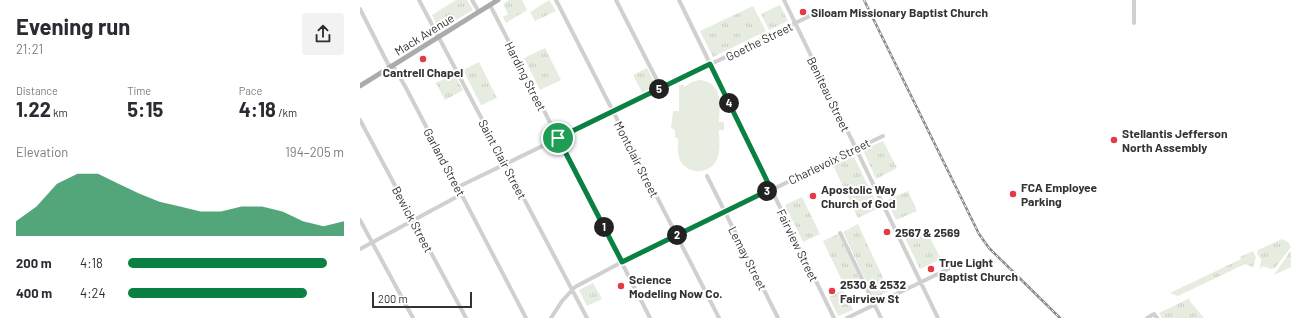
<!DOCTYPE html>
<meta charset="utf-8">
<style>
body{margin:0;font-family:Barlow,sans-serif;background:#f2f2f3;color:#2b2b33;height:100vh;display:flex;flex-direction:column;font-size:15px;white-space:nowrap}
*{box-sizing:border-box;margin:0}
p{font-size:13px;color:#7c7c81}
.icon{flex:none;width:22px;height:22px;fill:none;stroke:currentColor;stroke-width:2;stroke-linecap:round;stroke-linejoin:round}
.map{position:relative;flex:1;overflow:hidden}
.drawer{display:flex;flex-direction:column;background:#fff;width:360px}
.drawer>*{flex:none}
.scale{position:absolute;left:12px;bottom:10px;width:100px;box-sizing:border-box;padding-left:4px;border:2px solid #333;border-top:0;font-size:11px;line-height:14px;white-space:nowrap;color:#333;-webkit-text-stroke:3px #fff;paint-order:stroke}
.pin{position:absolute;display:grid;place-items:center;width:34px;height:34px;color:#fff;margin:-17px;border:2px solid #fff;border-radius:50%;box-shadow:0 1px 4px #0007}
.km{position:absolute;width:20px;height:20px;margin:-10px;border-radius:50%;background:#222;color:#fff;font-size:11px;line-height:20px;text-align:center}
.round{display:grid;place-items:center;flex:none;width:42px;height:42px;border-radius:4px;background:#f2f2f3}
.headline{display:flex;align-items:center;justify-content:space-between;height:68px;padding:0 16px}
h1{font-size:22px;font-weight:700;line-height:30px}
.stats{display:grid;grid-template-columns:repeat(3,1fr);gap:6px;height:68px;padding:4px 16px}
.stats div{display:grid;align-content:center}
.stats b{font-size:20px;font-weight:700}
.stats small{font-size:11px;font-weight:400}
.stats p{font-size:11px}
.chart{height:112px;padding:8px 16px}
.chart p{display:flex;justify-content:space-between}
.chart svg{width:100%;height:72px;margin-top:4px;fill:#0b8043;opacity:.7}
ul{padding:0 16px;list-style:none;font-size:13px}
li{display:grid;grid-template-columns:64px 48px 1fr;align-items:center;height:30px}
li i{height:10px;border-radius:5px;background:#0b8043}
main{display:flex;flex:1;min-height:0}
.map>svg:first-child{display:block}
</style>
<main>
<section class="drawer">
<div class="headline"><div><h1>Evening run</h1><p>21:21</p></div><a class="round"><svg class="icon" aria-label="share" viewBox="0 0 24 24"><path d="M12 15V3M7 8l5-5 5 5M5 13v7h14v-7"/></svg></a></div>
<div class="stats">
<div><p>Distance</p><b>1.22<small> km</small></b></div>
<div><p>Time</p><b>5:15</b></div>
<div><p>Pace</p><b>4:18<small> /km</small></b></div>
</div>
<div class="chart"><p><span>Elevation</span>194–205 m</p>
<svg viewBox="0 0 160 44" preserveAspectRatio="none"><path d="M0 44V35L10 26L20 12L30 6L40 6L50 12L60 18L70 23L80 26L90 29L100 29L110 26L120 26L130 29L140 35L150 38L160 35V44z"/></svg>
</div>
<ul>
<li><b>200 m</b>4:18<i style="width:92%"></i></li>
<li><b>400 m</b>4:24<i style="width:83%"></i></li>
</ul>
</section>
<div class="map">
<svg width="931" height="318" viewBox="0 0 931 318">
<defs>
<pattern id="grass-tufts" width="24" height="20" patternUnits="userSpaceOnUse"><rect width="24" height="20" fill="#e6ecdf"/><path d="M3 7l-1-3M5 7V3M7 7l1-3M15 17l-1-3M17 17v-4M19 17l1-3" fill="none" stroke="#c6cbc0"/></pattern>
</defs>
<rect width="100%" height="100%" fill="#fff"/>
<path fill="url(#grass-tufts)" d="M 96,0 L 107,0 L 113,10 L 79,30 L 72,15 Z
M 149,0 L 162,0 L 167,10 L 146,23 L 143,17 L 148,14 L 143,4 Z
M 189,0 L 196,11 L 175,21 L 170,12 Z
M 420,5 L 428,21 L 409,30 L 401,14 Z
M 393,6 L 406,31 L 353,57 L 340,31 Z
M 185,48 L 201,80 L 180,90 L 164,58 Z
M 119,62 L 137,98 L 121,105 L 103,70 Z
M 287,68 L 296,86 L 282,92 L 273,75 Z
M 94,74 L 103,90 L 85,100 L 76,83 Z
M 523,141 L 537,168 L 516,179 L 503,150 Z
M 493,155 L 519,208 L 498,218 L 473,165 Z
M 548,191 L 557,211 L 536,220 L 527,200 Z
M 442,197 L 460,234 L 443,242 L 425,205 Z
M 498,224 L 529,291 L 514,298 L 483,232 Z
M 565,228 L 581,259 L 560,269 L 545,238 Z
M 478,234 L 502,284 L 487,291 L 463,241 Z
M 922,239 L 928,242 L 931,247 L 915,268 L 911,269 L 903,266 L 900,269 L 901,260 L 897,253 L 898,250 Z
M 931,250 L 931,267 L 914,275 Z
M 893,251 L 896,257 L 893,267 L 885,264 L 818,296 L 810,293 L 881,259 L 880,257 Z
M 233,283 L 242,299 L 227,306 L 219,290 Z
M 483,290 L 493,310 L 478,316 L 469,297 Z
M 830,298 L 829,300 L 844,318 L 802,318 L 799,313 Z"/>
<path fill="#e6ecdf" d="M 339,80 C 363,82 360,104 359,122 L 364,122 L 364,130 L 359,130 C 359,139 361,150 357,159 C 351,174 328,176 320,160 C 317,153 318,145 318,138 L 315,138 L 315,130 L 311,128 L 313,111 L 319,111 L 319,85 L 324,85 L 324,87 L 332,82 Z"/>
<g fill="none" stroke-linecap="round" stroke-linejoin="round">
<path stroke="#d0d0d0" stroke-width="4" d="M 59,0 L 227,318
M 112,0 L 119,12
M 196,0 L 359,318
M 256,0 L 301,88
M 319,0 L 474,318
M 424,0 L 578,318
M 774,0 L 774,23
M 130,5 L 290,318
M 0,9 L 28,64 L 35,69 L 46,88 L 166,318
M 0,120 L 106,318
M 347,176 L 418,318
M 98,187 L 462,10
M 0,220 L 53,318
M 480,233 L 521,318
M 0,249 L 102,194
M 191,318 L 202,301 L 215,287 L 262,262 L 523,136
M 487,318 L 588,269
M 787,318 L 794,314 L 797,318"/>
<path stroke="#ababab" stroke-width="5" d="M 0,86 L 138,0"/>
<defs>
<path id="rail" d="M 504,0 L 619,234 L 629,248 L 700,318"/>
</defs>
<use href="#rail" stroke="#888" stroke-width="2.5"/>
<use href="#rail" stroke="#fff" stroke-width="1" stroke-dasharray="3" stroke-linecap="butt"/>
</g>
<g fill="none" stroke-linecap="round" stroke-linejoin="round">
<defs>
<path id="route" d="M 350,64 L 411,189 L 262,262 L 198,138 Z"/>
</defs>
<use href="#route" stroke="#fff" stroke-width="8"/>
<use href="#route" stroke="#0b8043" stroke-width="5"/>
</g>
<g fill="#e63946" stroke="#fff" stroke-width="1.5">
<circle cx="443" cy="12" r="4"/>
<circle cx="63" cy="59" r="4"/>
<circle cx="754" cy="140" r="4"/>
<circle cx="653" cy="194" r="4"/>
<circle cx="453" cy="196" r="4"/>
<circle cx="527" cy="232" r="4"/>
<circle cx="571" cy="269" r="4"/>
<circle cx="261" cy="286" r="4"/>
<circle cx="472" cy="291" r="4"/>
</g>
<g text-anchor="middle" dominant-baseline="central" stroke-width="4" stroke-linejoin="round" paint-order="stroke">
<g font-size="12" font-weight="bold" fill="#333" stroke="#fff" text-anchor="start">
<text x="451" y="12">Siloam Missionary Baptist Church</text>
<text x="63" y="72" text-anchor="middle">Cantrell Chapel</text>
<text x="762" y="133">Stellantis Jefferson<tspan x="762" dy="14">North Assembly</tspan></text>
<text x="661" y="187">FCA Employee<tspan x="661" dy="14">Parking</tspan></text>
<text x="461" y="189">Apostolic Way<tspan x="461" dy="14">Church of God</tspan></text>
<text x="535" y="232">2567 &amp; 2569</text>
<text x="579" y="262">True Light<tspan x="579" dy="14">Baptist Church</tspan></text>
<text x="269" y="279">Science<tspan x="269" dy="14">Modeling Now Co.</tspan></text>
<text x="480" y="284">2530 &amp; 2532<tspan x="480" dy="14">Fairview St</tspan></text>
</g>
<g font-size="12" fill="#333" stroke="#fff">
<text transform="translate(64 34) rotate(-32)">Mack Avenue</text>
<text transform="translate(399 41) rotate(-26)">Goethe Street</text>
<text transform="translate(166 76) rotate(63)">Harding Street</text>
<text transform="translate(469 94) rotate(64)">Beniteau Street</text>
<text transform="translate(143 159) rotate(62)">Saint Clair Street</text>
<text transform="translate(277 159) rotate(63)">Montclair Street</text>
<text transform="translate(469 161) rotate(-26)">Charlevoix Street</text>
<text transform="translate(85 162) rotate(62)">Garland Street</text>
<text transform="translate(53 219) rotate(62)">Bewick Street</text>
<text transform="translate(438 245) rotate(64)">Fairview Street</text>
<text transform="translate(388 258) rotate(63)">Lemay Street</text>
</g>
</g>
</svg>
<div class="scale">200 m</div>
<div class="pin" style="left:198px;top:138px;background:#1e9e55"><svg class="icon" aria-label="arrive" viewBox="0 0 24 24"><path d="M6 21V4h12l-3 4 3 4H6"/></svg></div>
<b class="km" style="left:244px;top:227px">1</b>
<b class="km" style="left:317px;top:235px">2</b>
<b class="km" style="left:407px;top:191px">3</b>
<b class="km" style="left:369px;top:103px">4</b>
<b class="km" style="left:299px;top:89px">5</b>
</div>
</main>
